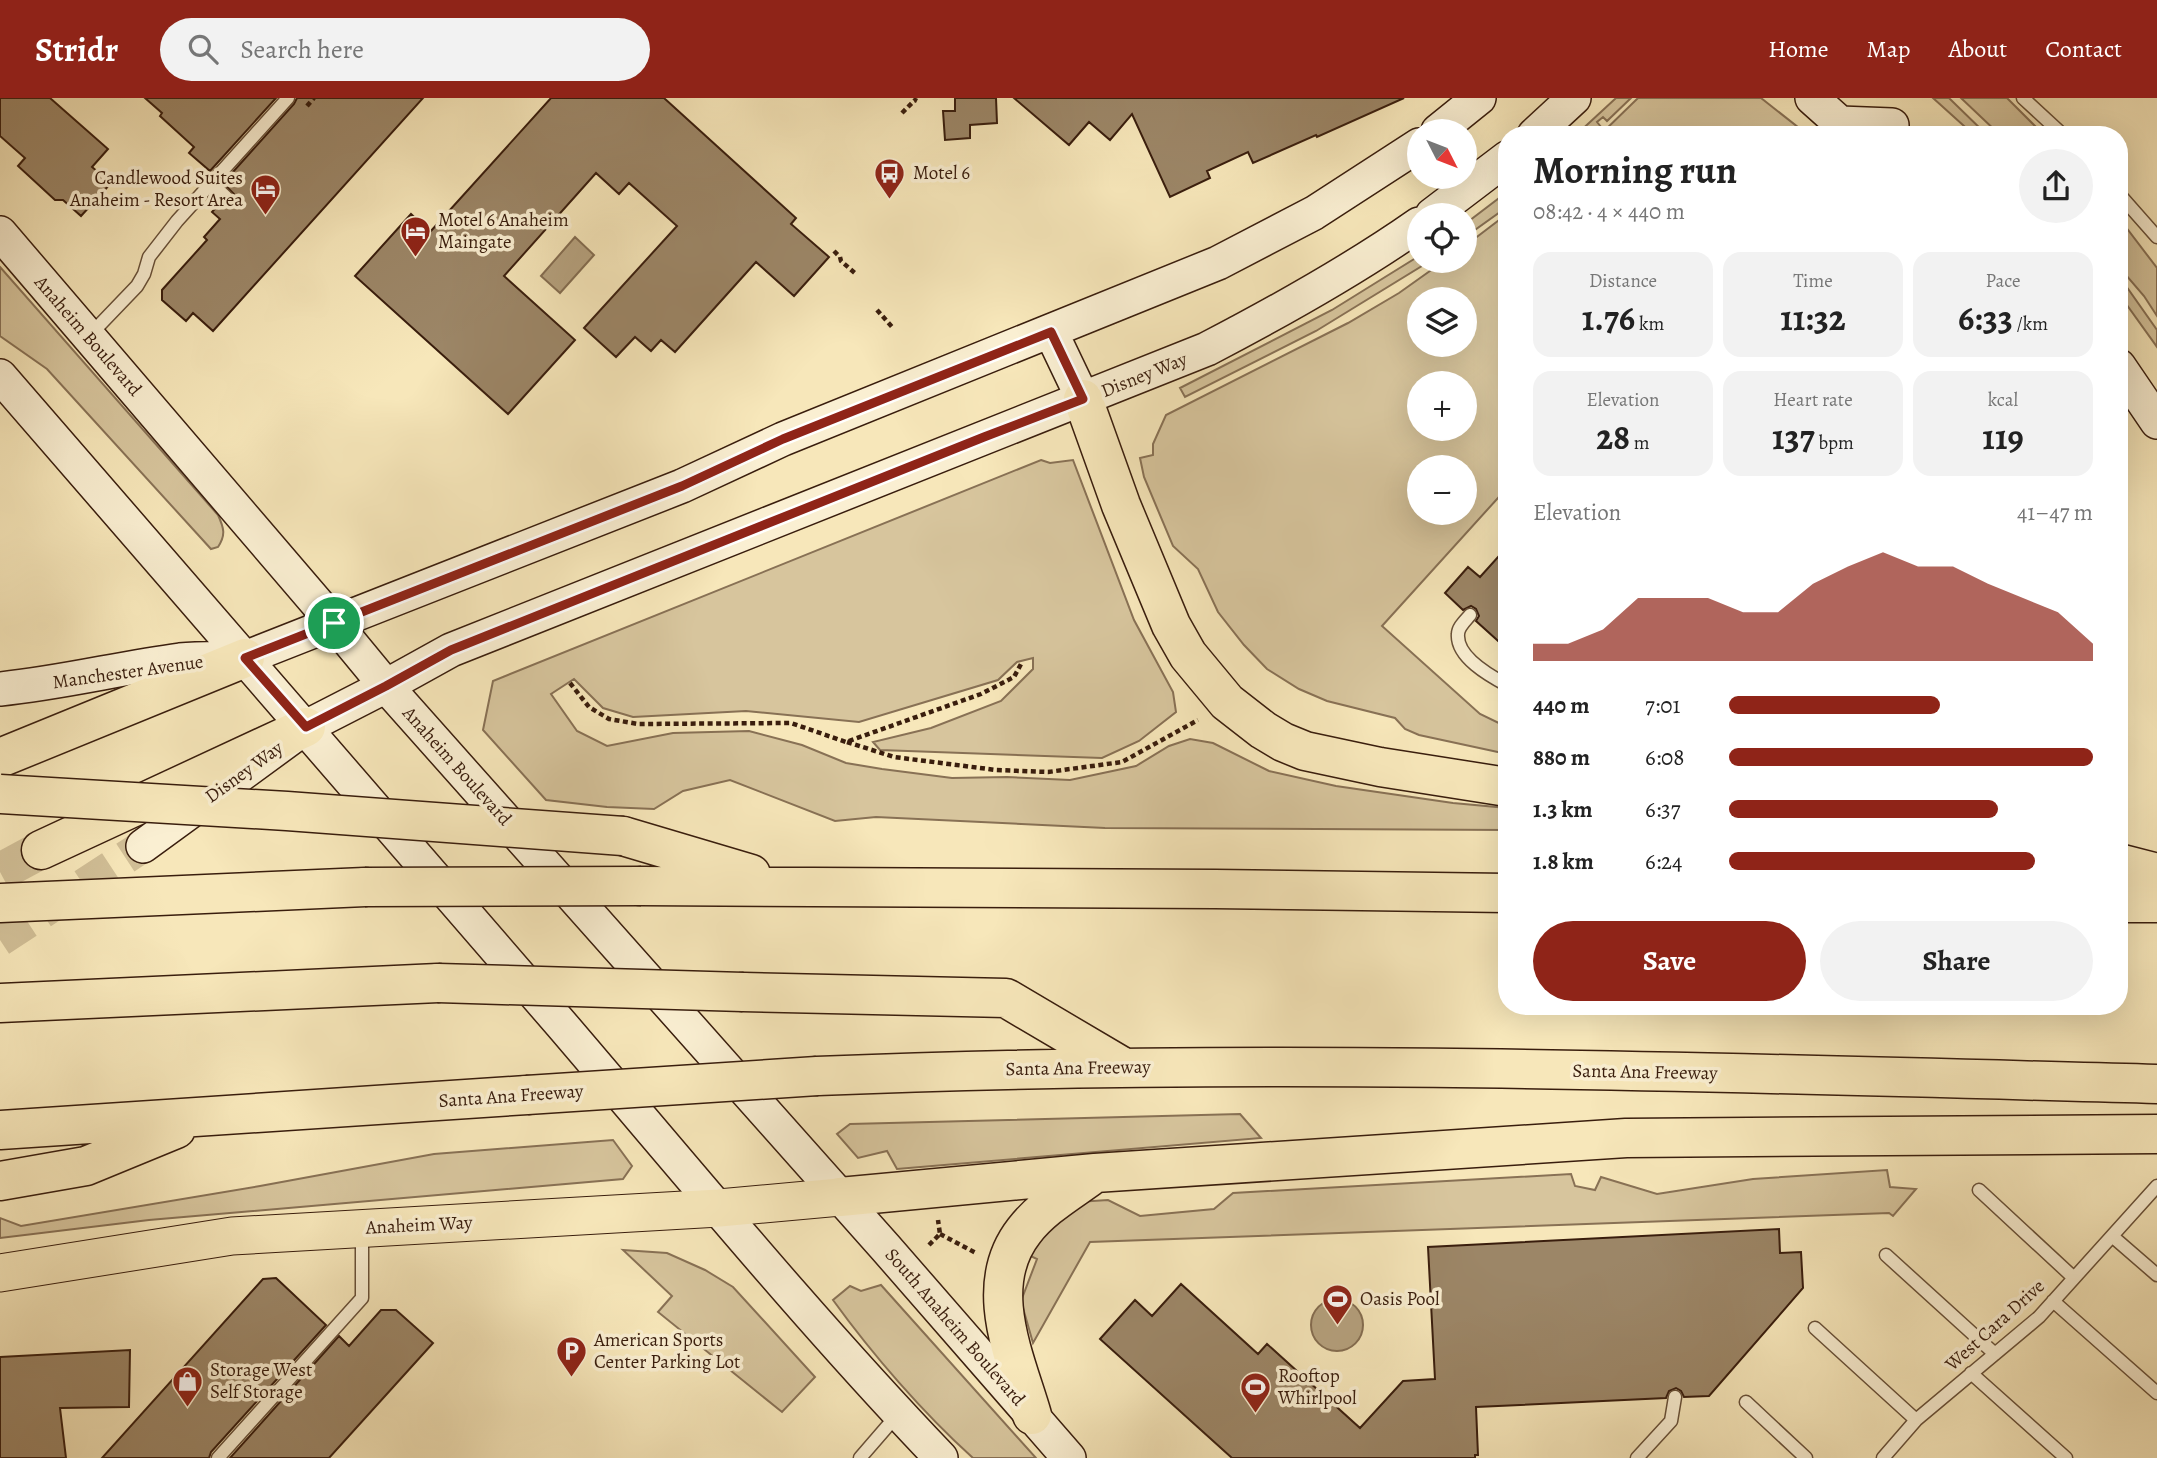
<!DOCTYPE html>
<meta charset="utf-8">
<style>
body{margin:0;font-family:Alegreya,serif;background:#f2f2f2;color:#222;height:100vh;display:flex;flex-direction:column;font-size:26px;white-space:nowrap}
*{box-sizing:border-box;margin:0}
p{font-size:23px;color:#767676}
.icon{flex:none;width:38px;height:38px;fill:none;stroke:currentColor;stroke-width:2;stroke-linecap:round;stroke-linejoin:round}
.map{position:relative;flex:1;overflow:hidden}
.details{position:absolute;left:1498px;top:28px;width:630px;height:889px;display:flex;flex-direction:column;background:#fff;border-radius:28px;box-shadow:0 7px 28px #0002}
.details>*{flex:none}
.needle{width:46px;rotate:132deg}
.controls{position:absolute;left:1407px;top:21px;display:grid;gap:14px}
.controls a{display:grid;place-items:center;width:70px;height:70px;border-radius:50%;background:#fff;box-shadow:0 7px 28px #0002;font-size:35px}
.pin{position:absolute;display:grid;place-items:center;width:60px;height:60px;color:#fff;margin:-30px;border:4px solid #fff;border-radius:50%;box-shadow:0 2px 7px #0007}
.round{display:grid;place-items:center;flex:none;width:74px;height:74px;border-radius:37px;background:#f2f2f2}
.overview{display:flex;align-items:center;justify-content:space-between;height:119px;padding:0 35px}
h1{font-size:38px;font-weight:600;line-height:52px}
.stats{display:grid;grid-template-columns:repeat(3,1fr);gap:10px;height:119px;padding:7px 35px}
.stats div{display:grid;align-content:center;border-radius:18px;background:#f2f2f2;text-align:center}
.stats b{font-size:35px;font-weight:600}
.stats small{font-size:19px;font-weight:400}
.stats p{font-size:19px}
.chart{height:196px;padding:14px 35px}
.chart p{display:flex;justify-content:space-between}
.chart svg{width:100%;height:126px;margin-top:7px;fill:#8f2418;opacity:.7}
.action{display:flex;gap:14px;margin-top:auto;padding:14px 35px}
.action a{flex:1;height:80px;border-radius:42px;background:#8f2418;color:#fff;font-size:28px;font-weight:600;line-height:80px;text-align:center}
.action a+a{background:#f2f2f2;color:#222}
ul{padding:0 35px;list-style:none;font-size:23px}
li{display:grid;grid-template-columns:112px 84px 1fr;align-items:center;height:52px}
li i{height:18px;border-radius:9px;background:#8f2418}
header{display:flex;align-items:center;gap:42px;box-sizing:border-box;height:98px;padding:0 35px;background:#8f2418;color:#fff}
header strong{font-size:33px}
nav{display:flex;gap:38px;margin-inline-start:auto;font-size:24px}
.search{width:490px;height:63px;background:#f2f2f2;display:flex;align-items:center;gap:18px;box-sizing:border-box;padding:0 24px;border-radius:38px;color:#767676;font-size:26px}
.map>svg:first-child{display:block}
</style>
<header>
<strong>Stridr</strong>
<div class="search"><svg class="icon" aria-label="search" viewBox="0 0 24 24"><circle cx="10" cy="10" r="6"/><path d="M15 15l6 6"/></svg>Search here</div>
<nav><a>Home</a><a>Map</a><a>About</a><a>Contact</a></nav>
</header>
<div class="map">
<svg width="2157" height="1360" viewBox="0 0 2157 1360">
<rect width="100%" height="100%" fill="#f7e7ba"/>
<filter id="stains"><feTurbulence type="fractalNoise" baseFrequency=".00286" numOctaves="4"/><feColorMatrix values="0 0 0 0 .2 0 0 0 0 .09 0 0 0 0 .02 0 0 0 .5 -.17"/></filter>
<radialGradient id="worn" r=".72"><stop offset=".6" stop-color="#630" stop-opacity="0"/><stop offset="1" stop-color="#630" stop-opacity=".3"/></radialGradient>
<path fill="#d7c59d" stroke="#887155" stroke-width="2" fill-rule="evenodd" d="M 1616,0 L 1631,0 L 1607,23 L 1603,19 L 1597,24 L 1601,29 L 1593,37 L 1576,37 Z
M 1638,0 L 1761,0 L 1808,37 L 1600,37 Z
M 1933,0 L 1949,0 L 1987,37 L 1974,37 Z
M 1961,0 L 2007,0 L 2044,37 L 2000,37 Z
M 1507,94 L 1507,109 L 1465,139 L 1465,126 Z
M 1507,116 L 1507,390 L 1382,528 L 1480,616 L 1507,629 L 1507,656 L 1419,637 L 1405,631 L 1395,620 L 1327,603 L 1299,591 L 1267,571 L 1244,547 L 1218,514 L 1198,471 L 1173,448 L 1144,379 L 1140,360 L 1153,357 L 1153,346 L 1166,317 L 1348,225 L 1399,195 L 1444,163 L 1465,163 L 1465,148 ZM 1419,201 L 1465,201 L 1465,247 L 1419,247 ZM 1419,285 L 1465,285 L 1465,331 L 1419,331 ZM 1419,369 L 1465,369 L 1465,415 L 1419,415 Z
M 2119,120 L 2157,170 L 2157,218 L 2144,198 L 2119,169 Z
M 1419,158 L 1419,163 L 1430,163 L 1316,233 L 1185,299 L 1180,290 L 1332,212 Z
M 0,169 L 218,417 C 224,430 226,437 218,449 L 211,451 L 47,271 L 0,238 Z
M 2119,178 L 2157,232 L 2157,249 L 2119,196 Z
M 1041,362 L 1050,365 L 1073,362 L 1134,522 L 1173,594 L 1176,614 L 1139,643 L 1102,660 L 880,652 L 873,644 L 931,630 L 1001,603 L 1033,571 L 1033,560 L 1017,564 L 998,582 L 859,624 L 746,613 L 633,619 L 603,610 L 574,581 L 551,596 L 577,633 L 607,648 L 673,635 L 749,633 L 802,647 L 846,665 L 882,671 L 952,680 L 1007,679 L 1070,682 L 1136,668 L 1169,648 L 1190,641 L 1213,645 L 1269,673 L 1336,688 L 1453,705 L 1507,710 L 1507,732 L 1105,730 L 876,719 L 835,723 L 730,682 L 683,693 L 654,711 L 607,709 L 546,702 L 483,632 L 493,583 Z
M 1240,1016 L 1261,1040 L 897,1071 L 887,1053 L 858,1060 L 837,1036 L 850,1026 Z
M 613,1042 L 632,1068 L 623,1081 L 149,1122 L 0,1140 L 0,1120 L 21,1128 L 260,1088 L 434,1056 Z
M 1887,1072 L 1890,1089 L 1916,1091 L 1893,1118 L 1889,1115 L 1090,1144 L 1033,1245 L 1021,1203 L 1037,1161 L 1022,1154 L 1077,1104 L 1108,1102 L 1140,1118 L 1214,1111 L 1233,1095 L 1571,1076 L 1575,1088 L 1595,1092 L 1601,1079 L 1657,1096 L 1753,1081 Z
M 623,1152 L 667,1155 L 705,1172 L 733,1189 L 815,1279 L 782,1314 L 658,1214 L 672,1198 Z
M 881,1187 L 1036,1360 L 973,1360 C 923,1315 872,1256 833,1202 L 850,1188 L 861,1193 Z"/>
<path fill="#b6a27f" stroke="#846d51" stroke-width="2" d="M 575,139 L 594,157 L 560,195 L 541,178 Z
M1311 1227a26 26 0 1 1 52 0a26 26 0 1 1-52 0Z"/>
<path fill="#9c8667" stroke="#391d0d" stroke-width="2" d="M 0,0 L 50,0 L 108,51 L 92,69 L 111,85 L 81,118 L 63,102 L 55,102 L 18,68 L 25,60 L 0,38 Z
M 145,0 L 276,0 L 210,73 L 189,55 L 194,49 L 160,18 L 162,15 Z
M 297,0 L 423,0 L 213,233 L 193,215 L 186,223 L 162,202 L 162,192 L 207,142 L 204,139 L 220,121 L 212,114 L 220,105 L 228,107 L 233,104 L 234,96 L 223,85 L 294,6 Z
M 551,0 L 664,0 L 796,120 L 791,126 L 829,159 L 794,198 L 756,164 L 675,254 L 661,242 L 651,253 L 635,239 L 616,259 L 584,230 L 677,128 L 629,85 L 619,96 L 596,75 L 504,178 L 575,242 L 508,316 L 355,178 L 411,116 L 430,134 Z
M 955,0 L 996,0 L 997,25 L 970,27 L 970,40 L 945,42 L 943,13 L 955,13 Z
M 1014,0 L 1404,0 L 1317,39 L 1316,37 L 1253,65 L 1248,54 L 1207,73 L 1210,80 L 1170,99 L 1132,16 L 1110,42 L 1089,24 L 1069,47 Z
M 1507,449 L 1507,551 L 1476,523 L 1479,518 L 1476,511 L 1471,508 L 1463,512 L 1445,495 L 1468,469 L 1480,479 Z
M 1779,1131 L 1780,1155 L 1801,1154 L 1803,1190 L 1709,1298 L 1684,1299 L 1681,1293 L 1676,1290 L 1669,1293 L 1666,1300 L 1476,1309 L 1478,1357 L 1475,1357 L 1475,1360 L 1232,1360 L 1100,1241 L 1135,1202 L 1152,1218 L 1181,1186 L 1258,1256 L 1267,1246 L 1360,1330 L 1403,1283 L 1435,1281 L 1428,1149 Z
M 276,1180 L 326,1227 L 211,1354 L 209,1360 L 102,1360 L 263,1181 Z
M 381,1212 L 396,1212 L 433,1245 L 329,1360 L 230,1360 L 339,1238 L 349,1248 Z
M 130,1252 L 129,1309 L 60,1310 L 66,1360 L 0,1360 L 0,1259 Z"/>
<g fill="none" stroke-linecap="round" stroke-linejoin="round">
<path stroke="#d1bf97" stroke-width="33" stroke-dasharray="33 17" stroke-linecap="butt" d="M 0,842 L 143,748"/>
<path stroke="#d1bf97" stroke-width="38" stroke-dasharray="38 19" stroke-linecap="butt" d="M 0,774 L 41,752"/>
<defs>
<path id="lane" d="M 2023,0 L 2063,37
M 211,85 L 226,99
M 2119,96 L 2157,139
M 89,238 L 137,188 L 144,176 L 149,159 L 177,123 L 288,0
M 1470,517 C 1465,523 1458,529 1458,536 C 1456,559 1490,578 1507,587
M 1979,1092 L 2074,1180
M 2112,1138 L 2157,1177
M 1886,1157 L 1995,1256
M 2053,1203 L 2157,1295
M 1815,1230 L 1916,1322
M 1971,1275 L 2066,1360
M 1746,1304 L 1806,1360
M 218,1360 L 362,1200 L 362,1134
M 860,1360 L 898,1316
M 1637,1360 L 1671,1323 L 1675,1299
M 1883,1360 L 1916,1322 L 2039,1219 L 2157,1088"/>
<path id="secondary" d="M 1812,0 L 1840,25 L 1892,27
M 1438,33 L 1479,0
M 1534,37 L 1574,0
M 1432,117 L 1507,60
M 0,135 L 334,525 L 386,588 L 885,1149 L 1069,1360
M 1051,234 L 1083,301
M 2119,268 L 2157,324
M 0,278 C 187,494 375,710 561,926 C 686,1072 808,1221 941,1360
M 0,591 C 61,585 120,570 180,562 C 201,560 223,561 245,560 L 682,388 L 783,341 L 1218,165 L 1314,115 L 1419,47
M 143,748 L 306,629 L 386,588 L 451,552 L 1207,251 C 1280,213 1352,173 1419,126"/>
<path id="primary" d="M 0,1175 L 232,1138 L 719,1110 L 840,1099"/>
<path id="highway" d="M 1083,301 L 1121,407 L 1171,527 L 1188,557 L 1227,604 L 1263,632 L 1283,644 L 1305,653 L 1380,669 L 1507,689
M 0,660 L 245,560
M 623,738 L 751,776
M 41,752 L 306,629
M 2119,765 L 2157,775
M 641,788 L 1215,791 L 1507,795
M 0,805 L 365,789
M 2119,805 L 2157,805
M 743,894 L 1006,900 L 1123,969
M 0,905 L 438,885
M 817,978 C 1263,959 1711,974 2157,986
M 0,1032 L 527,997
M 0,1083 L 86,1068 L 176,1031
M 840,1099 L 1095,1075 L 1626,1040 L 2157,1036
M 1032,1317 C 1015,1259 981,1188 1024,1133 C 1042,1109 1071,1093 1095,1075"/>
</defs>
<use href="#lane" stroke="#685038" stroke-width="15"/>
<use href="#secondary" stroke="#391d0d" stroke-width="36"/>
<use href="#primary" stroke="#391d0d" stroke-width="39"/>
<use href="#highway" stroke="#391d0d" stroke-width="41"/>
<path stroke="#391d0d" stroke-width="4.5" stroke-dasharray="5 3.5" stroke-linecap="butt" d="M 307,8 L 314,0
M 902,15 L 915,2 L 917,3
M 834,153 L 840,159 L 841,163 L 856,176
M 877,212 L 894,231
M 570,585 L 589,609 L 609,621 L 638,626 L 791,625 L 846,644 L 981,596 L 1014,579 L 1021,566
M 847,644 L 894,659 L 996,672 L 1048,674 L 1122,664 L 1198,622
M 940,1136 L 976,1155
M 929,1147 L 940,1136 L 938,1122"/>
<use href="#lane" stroke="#faefd2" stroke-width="12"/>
<use href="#secondary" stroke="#faefd2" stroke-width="33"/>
<use href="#primary" stroke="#f7e7ba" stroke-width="37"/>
<use href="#highway" stroke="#f7e7ba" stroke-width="38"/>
<defs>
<path id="highway-bridge" d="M 0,696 L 287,713 L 623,738
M 365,789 L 641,788
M 438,885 L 743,894
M 527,997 L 817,978"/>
</defs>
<use href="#highway-bridge" stroke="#391d0d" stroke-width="41" stroke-linecap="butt"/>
<use href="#highway-bridge" stroke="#f7e7ba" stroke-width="38"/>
</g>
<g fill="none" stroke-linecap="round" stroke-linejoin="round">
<defs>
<path id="route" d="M 1051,234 L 1083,301 L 984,339 L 451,552 L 386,588 L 306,629 L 245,560 L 682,388 L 783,341 Z"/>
</defs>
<use href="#route" stroke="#fff" stroke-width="14"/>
<use href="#route" stroke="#8f2418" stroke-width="9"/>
</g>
<defs>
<symbol id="bus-pin" viewBox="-11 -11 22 30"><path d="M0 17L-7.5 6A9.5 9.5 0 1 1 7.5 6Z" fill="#8f2418" stroke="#faefd2"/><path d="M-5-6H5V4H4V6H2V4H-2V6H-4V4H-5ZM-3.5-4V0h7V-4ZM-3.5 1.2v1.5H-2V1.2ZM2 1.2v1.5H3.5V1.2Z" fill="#fff"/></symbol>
<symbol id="hotel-pin" viewBox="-11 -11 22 30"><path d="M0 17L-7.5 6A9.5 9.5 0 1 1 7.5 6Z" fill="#8f2418" stroke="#faefd2"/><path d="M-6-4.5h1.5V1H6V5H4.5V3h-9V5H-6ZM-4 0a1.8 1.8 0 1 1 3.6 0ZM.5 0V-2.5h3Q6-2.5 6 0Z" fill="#fff"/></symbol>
<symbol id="stadium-pin" viewBox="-11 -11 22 30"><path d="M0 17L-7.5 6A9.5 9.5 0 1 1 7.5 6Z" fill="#8f2418" stroke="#faefd2"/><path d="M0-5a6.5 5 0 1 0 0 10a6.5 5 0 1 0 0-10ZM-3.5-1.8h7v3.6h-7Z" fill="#fff"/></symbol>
<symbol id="parking-pin" viewBox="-11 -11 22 30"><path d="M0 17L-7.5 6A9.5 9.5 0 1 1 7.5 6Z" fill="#8f2418" stroke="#faefd2"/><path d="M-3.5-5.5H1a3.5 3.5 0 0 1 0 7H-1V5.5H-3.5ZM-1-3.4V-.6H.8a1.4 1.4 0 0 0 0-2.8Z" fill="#fff"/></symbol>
<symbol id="shop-pin" viewBox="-11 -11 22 30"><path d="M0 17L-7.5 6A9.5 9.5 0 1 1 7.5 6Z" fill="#8f2418" stroke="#faefd2"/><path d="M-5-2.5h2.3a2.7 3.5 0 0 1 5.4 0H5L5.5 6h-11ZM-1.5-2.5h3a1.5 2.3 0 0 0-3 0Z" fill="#fff"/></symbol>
</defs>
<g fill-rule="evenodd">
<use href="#bus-pin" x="872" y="58" width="35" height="47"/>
<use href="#hotel-pin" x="248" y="74" width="35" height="47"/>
<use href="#hotel-pin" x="398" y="116" width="35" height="47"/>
<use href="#stadium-pin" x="1320" y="1184" width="35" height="47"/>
<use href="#parking-pin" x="554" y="1236" width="35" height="47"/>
<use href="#shop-pin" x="170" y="1266" width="35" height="47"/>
<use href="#stadium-pin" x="1238" y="1272" width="35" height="47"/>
</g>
<g text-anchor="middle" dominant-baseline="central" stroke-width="7" stroke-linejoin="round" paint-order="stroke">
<g font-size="19" fill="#391d0d" stroke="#faefd2" text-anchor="start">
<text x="913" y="75">Motel 6</text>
<text x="243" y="80" text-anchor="end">Candlewood Suites<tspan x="243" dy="22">Anaheim - Resort Area</tspan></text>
<text x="438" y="122">Motel 6 Anaheim<tspan x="438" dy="22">Maingate</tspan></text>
<text x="1360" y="1201">Oasis Pool</text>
<text x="594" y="1242">American Sports<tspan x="594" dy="22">Center Parking Lot</tspan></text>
<text x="210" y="1272">Storage West<tspan x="210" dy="22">Self Storage</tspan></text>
<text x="1278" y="1278">Rooftop<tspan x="1278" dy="22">Whirlpool</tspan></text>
</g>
<g font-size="19" fill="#391d0d" stroke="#faefd2">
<text transform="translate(88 238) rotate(49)">Anaheim Boulevard</text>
<text transform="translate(1144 277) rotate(-22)">Disney Way</text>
<text transform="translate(128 574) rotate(-8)">Manchester Avenue</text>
<text transform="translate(457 668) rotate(48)">Anaheim Boulevard</text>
<text transform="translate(244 674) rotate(-36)">Disney Way</text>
<text transform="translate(1078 970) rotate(-1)">Santa Ana Freeway</text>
<text transform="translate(1645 974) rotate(1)">Santa Ana Freeway</text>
<text transform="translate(511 998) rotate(-4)">Santa Ana Freeway</text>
<text transform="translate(419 1127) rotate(-3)">Anaheim Way</text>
<text transform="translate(1995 1227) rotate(-42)">West Cara Drive</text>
<text transform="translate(955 1229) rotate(49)">South Anaheim Boulevard</text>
</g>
</g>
<rect width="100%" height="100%" filter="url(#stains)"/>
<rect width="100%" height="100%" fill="url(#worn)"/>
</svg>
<div class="controls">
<a><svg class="needle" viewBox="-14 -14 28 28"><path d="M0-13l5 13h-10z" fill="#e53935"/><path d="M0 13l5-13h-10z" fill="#767676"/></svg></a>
<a><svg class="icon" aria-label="locate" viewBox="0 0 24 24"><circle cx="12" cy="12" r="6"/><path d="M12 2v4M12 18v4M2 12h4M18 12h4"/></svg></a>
<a><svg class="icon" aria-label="layers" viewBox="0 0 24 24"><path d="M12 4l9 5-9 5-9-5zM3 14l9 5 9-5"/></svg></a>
<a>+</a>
<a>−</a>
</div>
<div class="pin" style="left:334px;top:525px;background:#1e9e55"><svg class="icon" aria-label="arrive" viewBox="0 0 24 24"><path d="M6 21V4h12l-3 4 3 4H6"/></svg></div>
<section class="details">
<div class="overview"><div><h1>Morning run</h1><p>08:42 · 4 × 440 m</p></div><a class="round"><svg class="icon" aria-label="share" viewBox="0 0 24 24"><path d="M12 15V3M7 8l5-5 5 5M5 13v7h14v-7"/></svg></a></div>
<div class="stats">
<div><p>Distance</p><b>1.76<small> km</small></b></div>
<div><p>Time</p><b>11:32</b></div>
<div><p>Pace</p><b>6:33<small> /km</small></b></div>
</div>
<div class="stats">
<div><p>Elevation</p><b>28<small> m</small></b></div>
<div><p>Heart rate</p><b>137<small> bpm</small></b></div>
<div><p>kcal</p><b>119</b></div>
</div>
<div class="chart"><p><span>Elevation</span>41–47 m</p>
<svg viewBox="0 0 160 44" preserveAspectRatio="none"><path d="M0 44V38L10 38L20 33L30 22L40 22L50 22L60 27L70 27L80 17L90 11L100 6L110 11L120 11L130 17L140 22L150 27L160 38V44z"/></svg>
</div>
<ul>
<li><b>440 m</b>7:01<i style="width:58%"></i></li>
<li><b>880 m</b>6:08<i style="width:100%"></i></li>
<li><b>1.3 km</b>6:37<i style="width:74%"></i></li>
<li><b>1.8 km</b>6:24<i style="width:84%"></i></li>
</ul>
<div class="action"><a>Save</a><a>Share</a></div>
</section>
</div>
